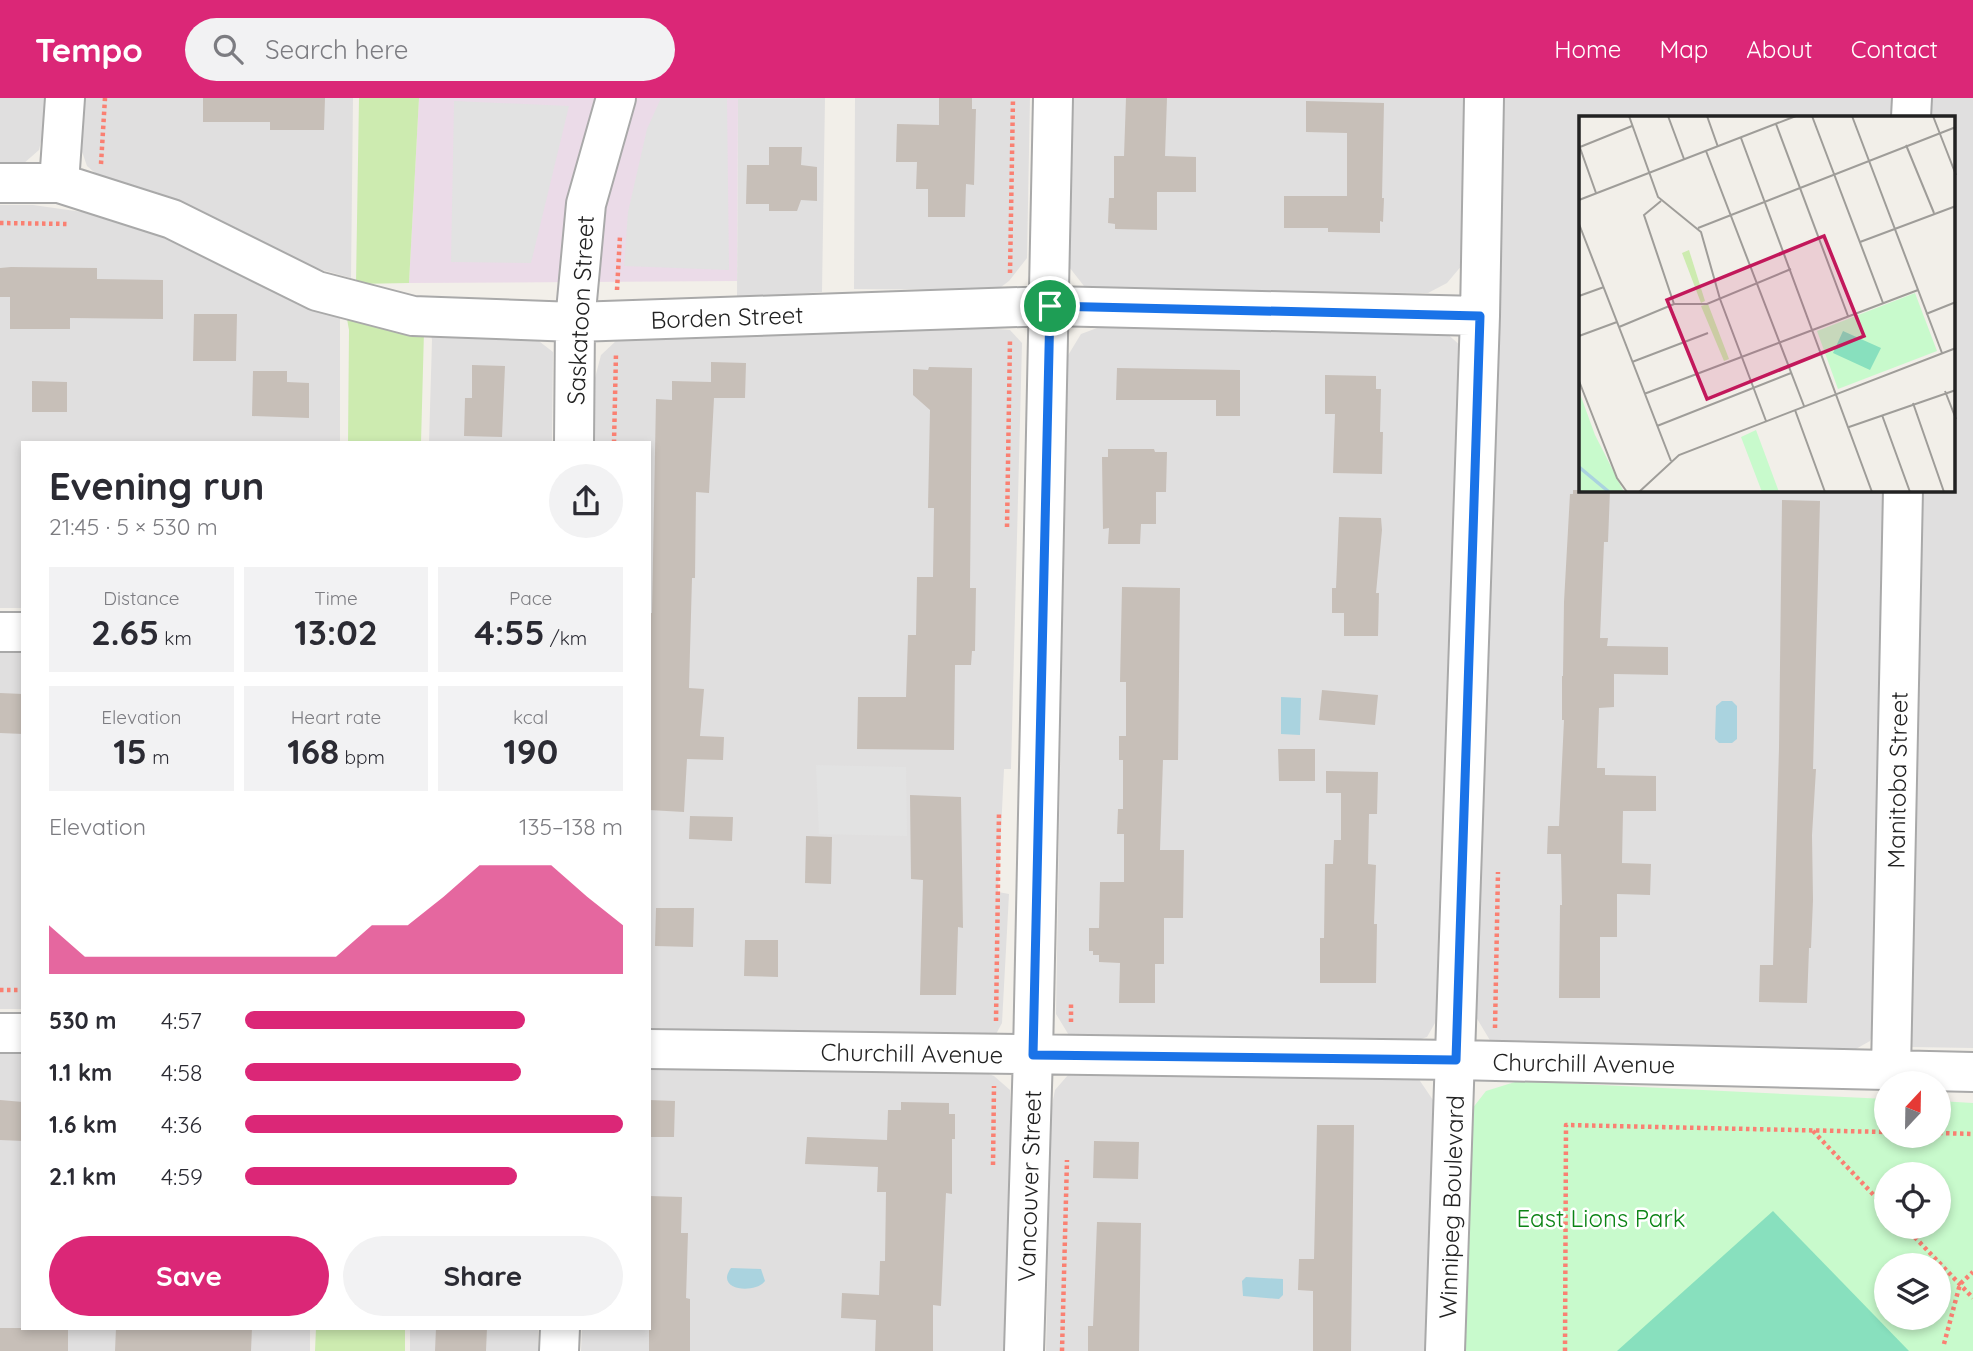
<!DOCTYPE html>
<meta charset="utf-8">
<style>
body{margin:0;font-family:Quicksand,sans-serif;background:#f2f2f3;color:#2b2b33;height:100vh;display:flex;flex-direction:column;font-size:26px;white-space:nowrap}
*{box-sizing:border-box;margin:0}
p{font-size:23px;color:#7c7c81}
.icon{flex:none;width:38px;height:38px;fill:none;stroke:currentColor;stroke-width:2;stroke-linecap:round;stroke-linejoin:round}
.map{position:relative;flex:1;overflow:hidden}
.drawer{position:absolute;left:21px;top:343px;width:630px;height:889px;display:flex;flex-direction:column;background:#fff;border-radius:0px;box-shadow:0 4px 10px #0003}
.drawer>*{flex:none}
.needle{width:46px;rotate:22deg}
.tools{position:absolute;left:1874px;top:973px;display:grid;gap:14px}
.tools a{display:grid;place-items:center;width:77px;height:77px;border-radius:50%;background:#fff;box-shadow:0 4px 10px #0003;font-size:35px}
.pin{position:absolute;display:grid;place-items:center;width:60px;height:60px;color:#fff;margin:-30px;border:4px solid #fff;border-radius:50%;box-shadow:0 2px 7px #0007}
.round{display:grid;place-items:center;flex:none;width:74px;height:74px;border-radius:37px;background:#f2f2f3}
.headline{display:flex;align-items:center;justify-content:space-between;height:119px;padding:0 28px}
h1{font-size:38px;font-weight:700;line-height:52px}
.figures{display:grid;grid-template-columns:repeat(3,1fr);gap:10px;height:119px;padding:7px 28px}
.figures div{display:grid;align-content:center;border-radius:0px;background:#f2f2f3;text-align:center}
.figures b{font-size:35px;font-weight:700}
.figures small{font-size:19px;font-weight:400}
.figures p{font-size:19px}
.chart{height:196px;padding:14px 28px}
.chart p{display:flex;justify-content:space-between}
.chart svg{width:100%;height:126px;margin-top:7px;fill:#db2777;opacity:.7}
.action{display:flex;gap:14px;margin-top:auto;padding:14px 28px}
.action a{flex:1;height:80px;border-radius:42px;background:#db2777;color:#fff;font-size:28px;font-weight:700;line-height:80px;text-align:center}
.action a+a{background:#f2f2f3;color:#2b2b33}
ul{padding:0 28px;list-style:none;font-size:23px}
li{display:grid;grid-template-columns:112px 84px 1fr;align-items:center;height:52px}
li i{height:18px;border-radius:9px;background:#db2777}
header{display:flex;align-items:center;gap:42px;box-sizing:border-box;height:98px;padding:0 35px;background:#db2777;color:#fff}
header strong{font-size:33px}
nav{display:flex;gap:38px;margin-inline-start:auto;font-size:24px}
.search{width:490px;height:63px;background:#f2f2f3;display:flex;align-items:center;gap:18px;box-sizing:border-box;padding:0 24px;border-radius:38px;color:#7c7c81;font-size:26px}
.map>svg:first-child{display:block}
</style>
<header>
<strong>Tempo</strong>
<div class="search"><svg class="icon" aria-label="search" viewBox="0 0 24 24"><circle cx="10" cy="10" r="6"/><path d="M15 15l6 6"/></svg>Search here</div>
<nav><a>Home</a><a>Map</a><a>About</a><a>Contact</a></nav>
</header>
<div class="map">
<svg width="1973" height="1253" viewBox="0 0 1973 1253">
<rect width="100%" height="100%" fill="#f2efe9"/>
<path fill="#e0dfdf" d="M 0,0 L 46,0 L 44,30 L 39,52 L 23,66 L 0,66 Z
M 82,0 L 353,0 L 351,180 L 294,164 L 155,94 L 101,80 L 87,68 L 79,45 Z
M 825,0 L 822,194 L 737,200 L 738,1 Z
M 855,0 L 1030,0 L 1027,160 L 1009,183 L 997,192 L 854,191 Z
M 1069,0 L 1466,0 L 1463,166 L 1447,185 L 1428,195 L 1108,193 L 1084,188 L 1066,165 Z
M 1497,0 L 1897,0 L 1897,19 L 1581,19 L 1581,392 L 1889,392 L 1879,917 L 1870,943 L 1854,952 L 1494,949 L 1476,919 Z
M 1928,0 L 1973,0 L 1973,950 L 1911,949 L 1921,392 L 1954,392 L 1954,19 L 1928,19 Z
M 0,107 L 33,107 L 132,121 L 340,219 L 340,345 L 23,345 L 23,510 L 0,510 Z
M 430,230 L 531,237 L 553,254 L 552,345 L 429,345 L 432,242 Z
M 797,230 L 987,230 L 1010,232 L 1022,245 L 1011,671 L 1004,671 L 998,794 L 1009,796 L 1002,925 L 995,938 L 984,942 L 649,930 L 649,345 L 595,345 L 595,280 L 601,257 L 617,242 L 698,240 Z
M 1097,230 L 1421,230 L 1444,233 L 1462,249 L 1439,918 L 1427,939 L 1406,946 L 1070,939 L 1056,916 L 1067,259 L 1081,236 Z
M 0,549 L 23,549 L 23,911 L 0,911 Z
M 0,947 L 23,948 L 23,1230 L 310,1230 L 310,1253 L 0,1253 Z
M 649,960 L 973,970 L 994,978 L 1010,992 L 1014,1253 L 581,1253 L 582,1230 L 649,1230 Z
M 1080,973 L 1418,980 L 1435,1005 L 1427,1253 L 1046,1253 L 1051,1012 L 1055,992 L 1068,977 Z
M 410,1230 L 538,1230 L 538,1253 L 410,1253 Z"/>
<path fill="#ebdbe8" d="M 419,0 L 828,0 L 738,1 L 737,183 L 409,185 Z"/>
<path fill="#cdebb0" d="M 359,0 L 419,0 L 409,185 L 356,186 Z
M 347,221 L 424,233 L 421,345 L 348,345 L 349,232 Z
M 316,1230 L 405,1230 L 405,1253 L 315,1253 Z"/>
<path fill="#c8facc" fill-rule="evenodd" d="M 1518,983 L 1886,1001 L 1886,1038 L 1939,1038 L 1939,1003 L 1973,1005 L 1973,1253 L 1464,1253 L 1468,1016 L 1486,993 ZM 1886,1076 L 1939,1076 L 1939,1129 L 1886,1129 ZM 1886,1167 L 1939,1167 L 1939,1220 L 1886,1220 Z"/>
<path fill="#88e0be" d="M 1773,1113 L 1909,1253 L 1617,1253 Z"/>
<path fill="#e2e2e2" d="M 661,0 L 727,0 L 729,172 L 624,168 L 628,114 L 647,31 Z
M 454,3 L 569,8 L 531,165 L 451,164 Z
M 816,667 L 906,669 L 907,738 L 819,736 Z"/>
<path fill="#aad3df" d="M 1281,599 L 1301,600 L 1300,637 L 1281,636 Z
M 1722,603 L 1732,603 L 1737,608 L 1737,641 L 1732,645 L 1719,645 L 1715,641 L 1716,608 Z
M 731,1170 L 761,1171 L 765,1183 C 756,1196 714,1193 731,1170 Z
M 1246,1179 L 1283,1181 L 1283,1197 L 1279,1201 L 1243,1198 L 1242,1183 Z"/>
<path fill="#c7bfb8" d="M 203,0 L 325,0 L 324,32 L 270,32 L 270,24 L 203,24 Z
M 939,0 L 972,0 L 972,11 L 976,11 L 974,87 L 966,86 L 965,119 L 928,119 L 928,91 L 916,91 L 917,64 L 896,64 L 897,26 L 939,27 Z
M 1126,0 L 1167,0 L 1165,58 L 1196,59 L 1196,94 L 1157,94 L 1157,132 L 1115,131 L 1115,126 L 1108,125 L 1109,100 L 1114,100 L 1114,58 L 1124,58 Z
M 1306,3 L 1384,5 L 1382,100 L 1384,100 L 1383,124 L 1380,123 L 1380,135 L 1328,134 L 1328,130 L 1284,130 L 1284,98 L 1347,98 L 1347,35 L 1306,34 Z
M 769,49 L 802,49 L 801,67 L 817,69 L 817,103 L 801,102 L 797,113 L 769,113 L 769,106 L 746,106 L 747,67 L 769,67 Z
M 11,169 L 97,170 L 97,181 L 163,182 L 163,221 L 70,220 L 70,231 L 10,231 L 10,199 L 0,199 L 0,170 Z
M 194,216 L 237,216 L 236,263 L 193,263 Z
M 711,264 L 746,265 L 745,300 L 714,300 L 709,395 L 696,394 L 695,480 L 692,480 L 689,590 L 704,591 L 700,638 L 724,639 L 723,662 L 687,661 L 684,714 L 649,712 L 649,545 L 650,515 L 652,515 L 656,301 L 672,302 L 672,283 L 711,284 Z
M 472,267 L 505,268 L 502,339 L 464,338 L 465,300 L 472,300 Z
M 929,269 L 972,270 L 970,490 L 976,490 L 975,553 L 972,553 L 971,567 L 955,567 L 954,652 L 857,651 L 858,599 L 906,599 L 908,537 L 916,537 L 917,479 L 933,479 L 934,410 L 928,410 L 930,312 L 913,297 L 913,271 L 928,272 Z
M 1117,270 L 1240,272 L 1240,318 L 1216,318 L 1216,302 L 1116,302 Z
M 253,273 L 287,273 L 287,284 L 309,285 L 309,320 L 252,318 Z
M 1325,277 L 1376,278 L 1376,291 L 1381,291 L 1380,334 L 1383,334 L 1382,376 L 1333,375 L 1335,316 L 1325,316 Z
M 32,283 L 67,284 L 67,314 L 32,314 Z
M 1108,351 L 1154,351 L 1155,354 L 1167,354 L 1166,394 L 1156,394 L 1156,426 L 1141,426 L 1140,446 L 1108,446 L 1109,430 L 1103,431 L 1102,359 L 1108,359 Z
M 1573,392 L 1610,392 L 1608,444 L 1604,444 L 1600,540 L 1608,540 L 1607,548 L 1668,549 L 1668,577 L 1614,576 L 1614,609 L 1599,610 L 1597,670 L 1605,670 L 1605,677 L 1656,678 L 1656,713 L 1623,713 L 1622,765 L 1651,766 L 1650,797 L 1617,796 L 1617,839 L 1600,839 L 1600,900 L 1559,900 L 1560,807 L 1562,807 L 1561,756 L 1547,756 L 1548,728 L 1559,728 L 1564,622 L 1562,622 L 1562,578 L 1563,578 L 1564,504 L 1570,396 L 1573,396 Z
M 1782,402 L 1820,403 L 1813,671 L 1816,671 L 1812,737 L 1813,802 L 1811,850 L 1809,850 L 1807,905 L 1759,904 L 1760,867 L 1773,867 L 1779,650 Z
M 1339,419 L 1381,420 L 1382,432 L 1376,495 L 1379,495 L 1378,538 L 1344,538 L 1344,515 L 1332,515 L 1332,490 L 1336,490 Z
M 1122,489 L 1180,490 L 1178,662 L 1163,662 L 1160,752 L 1184,752 L 1183,820 L 1164,820 L 1164,866 L 1155,866 L 1155,905 L 1119,905 L 1120,865 L 1099,864 L 1099,857 L 1093,857 L 1093,853 L 1089,853 L 1089,830 L 1099,830 L 1100,784 L 1124,784 L 1124,736 L 1117,736 L 1118,711 L 1123,711 L 1123,662 L 1119,662 L 1119,638 L 1126,638 L 1126,584 L 1120,584 Z
M 1322,592 L 1378,597 L 1375,627 L 1319,622 Z
M 0,595 L 23,596 L 23,636 L 0,635 Z
M 1278,651 L 1315,651 L 1315,683 L 1279,683 Z
M 1326,673 L 1378,674 L 1377,716 L 1369,716 L 1368,766 L 1376,767 L 1374,826 L 1377,826 L 1376,885 L 1320,885 L 1320,840 L 1324,840 L 1325,766 L 1333,766 L 1334,742 L 1341,742 L 1341,695 L 1326,695 Z
M 910,697 L 961,699 L 963,830 L 958,829 L 956,897 L 920,897 L 923,782 L 911,781 Z
M 690,718 L 733,719 L 732,743 L 689,741 Z
M 806,738 L 832,739 L 831,786 L 805,785 Z
M 656,810 L 694,810 L 693,849 L 655,848 Z
M 745,842 L 778,842 L 778,879 L 744,878 Z
M 0,1002 L 23,1004 L 23,1043 L 0,1042 Z
M 649,1002 L 675,1003 L 674,1039 L 649,1039 Z
M 901,1004 L 949,1005 L 949,1016 L 955,1016 L 955,1041 L 952,1041 L 952,1096 L 946,1095 L 941,1208 L 933,1207 L 933,1253 L 875,1253 L 876,1222 L 841,1220 L 842,1195 L 879,1197 L 880,1163 L 885,1163 L 886,1094 L 877,1094 L 878,1069 L 805,1066 L 807,1039 L 887,1042 L 888,1012 L 901,1012 Z
M 1317,1027 L 1354,1027 L 1351,1253 L 1313,1253 L 1313,1193 L 1298,1192 L 1299,1161 L 1314,1161 Z
M 1094,1043 L 1139,1044 L 1138,1081 L 1093,1080 Z
M 649,1098 L 682,1099 L 681,1135 L 688,1135 L 686,1200 L 690,1201 L 690,1253 L 649,1253 Z
M 1097,1124 L 1141,1125 L 1139,1253 L 1088,1253 L 1088,1228 L 1093,1228 Z
M 0,1230 L 68,1230 L 68,1253 L 0,1253 Z
M 116,1230 L 252,1230 L 251,1253 L 115,1253 Z
M 436,1230 L 487,1230 L 486,1253 L 435,1253 Z"/>
<g fill="none" stroke-linecap="round" stroke-linejoin="round">
<defs>
<path id="minor" d="M 1911,19 L 1912,0
M 0,85 L 59,85 L 172,121 L 317,193 L 413,218 L 575,224 L 1050,208 L 1480,218
M 59,85 L 65,0
M 574,345 L 575,224 L 586,106 L 616,0
M 0,534 L 23,534
M 0,935 L 23,935
M 649,951 L 1456,962 L 1973,974
M 1891,972 L 1903,392
M 559,1253 L 560,1230
M 1024,1253 L 1033,956 L 1053,0
M 1445,1253 L 1480,218 L 1484,0"/>
</defs>
<use href="#minor" stroke="#a9a9a9" stroke-width="42"/>
<path stroke="#fa8072" stroke-width="4.5" stroke-dasharray="3.5 3.5" stroke-linecap="butt" d="M 101,66 L 105,0
M 0,125 L 69,126
M 1010,175 L 1013,0
M 617,192 L 620,138
M 614,345 L 616,255
M 1007,429 L 1010,241
M 0,892 L 23,892
M 996,923 L 999,714
M 1071,924 L 1071,905
M 1495,930 L 1498,774
M 1813,1033 L 1886,1110
M 1939,1035 L 1973,1036
M 993,1067 L 994,988
M 1905,1129 L 1973,1200
M 1944,1246 L 1960,1186 L 1973,1174
M 1062,1253 L 1067,1062
M 1565,1253 L 1566,1027 L 1886,1034"/>
<use href="#minor" stroke="#fff" stroke-width="38"/>
</g>
<g fill="none" stroke-linecap="round" stroke-linejoin="round">
<defs>
<path id="route" d="M 1050,208 L 1480,218 L 1456,962 L 1033,957 Z"/>
</defs>
<use href="#route" stroke="#fff" stroke-width="14"/>
<use href="#route" stroke="#1a73e8" stroke-width="9"/>
</g>
<g text-anchor="middle" dominant-baseline="central" stroke-width="5" stroke-linejoin="round" paint-order="stroke">
<g font-size="24" fill="#222" stroke="#fff">
<text transform="translate(580 212) rotate(-87)">Saskatoon Street</text>
<text transform="translate(727 219) rotate(-2)">Borden Street</text>
<text transform="translate(1897 682) rotate(-89)">Manitoba Street</text>
<text transform="translate(912 955) rotate(1)">Churchill Avenue</text>
<text transform="translate(1584 965) rotate(1)">Churchill Avenue</text>
<text transform="translate(1029 1088) rotate(-88)">Vancouver Street</text>
<text transform="translate(1451 1109) rotate(-88)">Winnipeg Boulevard</text>
</g>
<g font-size="24" fill="#0c8416" stroke="#fff">
<text x="1601" y="1120">East Lions Park</text>
</g>
</g>
<g transform="translate(1579 18)">
<rect width="376" height="376" fill="#f2efe9"/>
<path d="M 110,134 L 126,185 L 122,187 L 103,137 ZM 129,188 L 150,243 L 145,245 L 122,190 Z" fill="#cdebb0"/>
<path d="M 336,177 L 358,235 L 259,273 L 238,215 ZM 0,275 L 16,319 L 45,376 L 0,376 ZM 177,314 L 200,376 L 183,376 L 162,321 Z" fill="#c8facc"/>
<path d="M 264,215 L 302,232 L 291,254 L 254,237 Z" fill="#88e0be"/>
<path fill="none" stroke="#aad3df" stroke-width="3.5" d="M 0,351 L 30,376"/>
<path fill="none" stroke="#9f9d99" stroke-width="2" d="M 50,0 L 79,81 L 122,116 L 141,183 L 187,305M 89,0 L 105,43M 128,0 L 139,31M 233,0 L 304,187M 273,0 L 363,237M 354,0 L 377,59M 197,8 L 269,200M 162,22 L 293,376M 0,29 L 17,77M 327,29 L 355,97M 1,31 L 53,10M 127,35 L 225,290M 0,84 L 217,0M 82,85 L 65,99 L 95,188M 0,108 L 92,345M 119,112 L 377,11M 281,126 L 377,90M 0,180 L 25,171M 347,198 L 377,186M 40,211 L 95,188 L 128,188 L 212,153M 0,220 L 38,206M 53,246 L 129,217M 0,265 L 38,362 L 48,376M 366,275 L 377,303M 65,278 L 339,174M 334,287 L 365,376M 216,294 L 246,376M 303,299 L 331,376M 78,310 L 212,257M 270,311 L 377,274M 60,376 L 100,339 L 377,232"/>
<path fill="#c2185b" fill-opacity="0.15" stroke="#c2185b" stroke-width="3.5" d="M 245,120 L 285,220 L 128,283 L 88,184 Z"/>
<rect width="376" height="376" fill="none" stroke="#222" stroke-width="3.5"/>
</g>
</svg>
<div class="tools">
<a><svg class="needle" viewBox="-14 -14 28 28"><path d="M0-13l5 13h-10z" fill="#e53935"/><path d="M0 13l5-13h-10z" fill="#7c7c81"/></svg></a>
<a><svg class="icon" aria-label="locate" viewBox="0 0 24 24"><circle cx="12" cy="12" r="6"/><path d="M12 2v4M12 18v4M2 12h4M18 12h4"/></svg></a>
<a><svg class="icon" aria-label="layers" viewBox="0 0 24 24"><path d="M12 4l9 5-9 5-9-5zM3 14l9 5 9-5"/></svg></a>
</div>
<div class="pin" style="left:1050px;top:208px;background:#1e9e55"><svg class="icon" aria-label="arrive" viewBox="0 0 24 24"><path d="M6 21V4h12l-3 4 3 4H6"/></svg></div>
<section class="drawer">
<div class="headline"><div><h1>Evening run</h1><p>21:45 · 5 × 530 m</p></div><a class="round"><svg class="icon" aria-label="share" viewBox="0 0 24 24"><path d="M12 15V3M7 8l5-5 5 5M5 13v7h14v-7"/></svg></a></div>
<div class="figures">
<div><p>Distance</p><b>2.65<small> km</small></b></div>
<div><p>Time</p><b>13:02</b></div>
<div><p>Pace</p><b>4:55<small> /km</small></b></div>
</div>
<div class="figures">
<div><p>Elevation</p><b>15<small> m</small></b></div>
<div><p>Heart rate</p><b>168<small> bpm</small></b></div>
<div><p>kcal</p><b>190</b></div>
</div>
<div class="chart"><p><span>Elevation</span>135–138 m</p>
<svg viewBox="0 0 160 44" preserveAspectRatio="none"><path d="M0 44V27L10 38L20 38L30 38L40 38L50 38L60 38L70 38L80 38L90 27L100 27L110 17L120 6L130 6L140 6L150 17L160 27V44z"/></svg>
</div>
<ul>
<li><b>530 m</b>4:57<i style="width:74%"></i></li>
<li><b>1.1 km</b>4:58<i style="width:73%"></i></li>
<li><b>1.6 km</b>4:36<i style="width:100%"></i></li>
<li><b>2.1 km</b>4:59<i style="width:72%"></i></li>
</ul>
<div class="action"><a>Save</a><a>Share</a></div>
</section>
</div>
